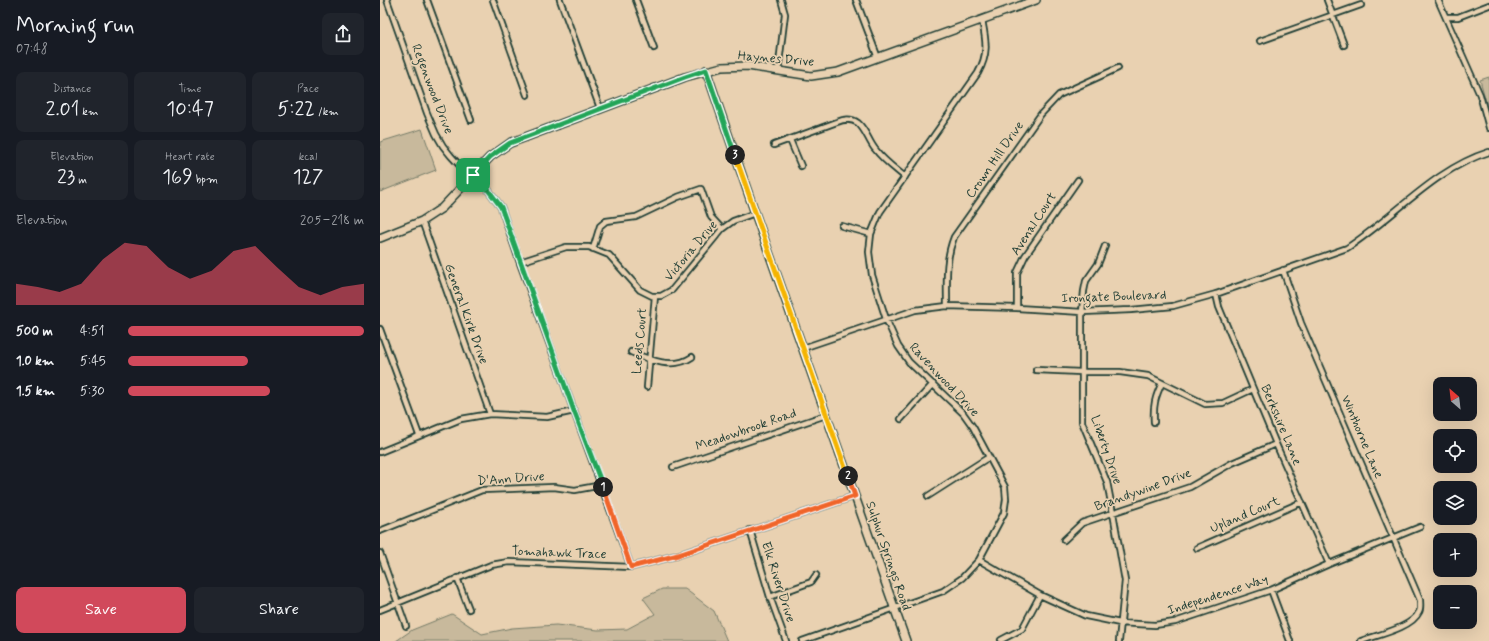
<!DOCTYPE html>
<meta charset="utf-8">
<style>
body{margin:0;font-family:Mynerve,sans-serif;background:#20242c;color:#f1f3f6;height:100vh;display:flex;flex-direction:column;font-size:15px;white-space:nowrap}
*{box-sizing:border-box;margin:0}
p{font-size:13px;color:#9ea1a6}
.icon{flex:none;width:22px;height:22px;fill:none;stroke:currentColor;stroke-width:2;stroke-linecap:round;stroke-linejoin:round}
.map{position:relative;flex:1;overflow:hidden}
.panel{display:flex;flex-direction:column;background:#171b24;width:380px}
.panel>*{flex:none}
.needle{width:26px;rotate:332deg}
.buttons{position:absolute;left:1053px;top:377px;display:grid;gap:8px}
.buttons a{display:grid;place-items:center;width:44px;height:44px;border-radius:8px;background:#171b24;box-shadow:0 4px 16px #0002;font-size:20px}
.pin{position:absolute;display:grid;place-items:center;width:34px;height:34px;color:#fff;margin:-17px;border-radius:8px;box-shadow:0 2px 6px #0006}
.km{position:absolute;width:20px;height:20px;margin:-10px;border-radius:50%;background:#222;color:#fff;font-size:11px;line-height:20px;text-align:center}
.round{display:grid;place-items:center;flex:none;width:42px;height:42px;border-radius:8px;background:#20242c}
.headline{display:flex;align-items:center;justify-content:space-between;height:68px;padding:0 16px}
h1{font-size:22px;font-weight:600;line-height:30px}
.metrics{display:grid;grid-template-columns:repeat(3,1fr);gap:6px;height:68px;padding:4px 16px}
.metrics div{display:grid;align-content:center;border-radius:8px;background:#20242c;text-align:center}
.metrics b{font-size:20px;font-weight:600}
.metrics small{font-size:11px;font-weight:400}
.metrics p{font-size:11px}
.chart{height:112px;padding:8px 16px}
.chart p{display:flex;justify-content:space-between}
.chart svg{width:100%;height:72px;margin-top:4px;fill:#d1495b;opacity:.7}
.action{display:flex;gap:8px;margin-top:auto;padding:8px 16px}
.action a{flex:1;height:46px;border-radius:8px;background:#d1495b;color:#fff;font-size:16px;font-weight:600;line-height:46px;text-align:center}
.action a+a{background:#20242c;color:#f1f3f6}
ul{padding:0 16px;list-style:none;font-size:13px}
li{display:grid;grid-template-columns:64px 48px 1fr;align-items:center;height:30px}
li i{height:10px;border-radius:5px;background:#d1495b}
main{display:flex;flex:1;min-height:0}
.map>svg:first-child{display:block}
</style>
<main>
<section class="panel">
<div class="headline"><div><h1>Morning run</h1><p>07:48</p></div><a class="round"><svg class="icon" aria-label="share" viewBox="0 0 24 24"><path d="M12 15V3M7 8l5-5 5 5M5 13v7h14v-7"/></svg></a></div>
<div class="metrics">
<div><p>Distance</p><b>2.01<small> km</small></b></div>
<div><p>Time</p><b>10:47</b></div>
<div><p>Pace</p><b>5:22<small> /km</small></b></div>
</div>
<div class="metrics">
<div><p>Elevation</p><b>23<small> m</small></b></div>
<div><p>Heart rate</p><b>169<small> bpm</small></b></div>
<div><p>kcal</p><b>127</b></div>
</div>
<div class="chart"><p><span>Elevation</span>205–218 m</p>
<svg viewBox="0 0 160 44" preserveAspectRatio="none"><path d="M0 44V31L10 33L20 36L30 31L40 16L50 6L60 8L70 21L80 28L90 23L100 11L110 8L120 21L130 33L140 38L150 33L160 31V44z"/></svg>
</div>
<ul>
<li><b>500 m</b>4:51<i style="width:100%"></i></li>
<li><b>1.0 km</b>5:45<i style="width:51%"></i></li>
<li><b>1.5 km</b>5:30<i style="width:60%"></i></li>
</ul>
<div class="action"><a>Save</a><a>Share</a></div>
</section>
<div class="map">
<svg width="1109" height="641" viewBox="0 0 1109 641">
<rect width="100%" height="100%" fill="#e9d1b1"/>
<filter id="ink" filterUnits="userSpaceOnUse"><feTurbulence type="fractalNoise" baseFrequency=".025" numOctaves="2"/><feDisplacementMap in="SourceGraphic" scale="8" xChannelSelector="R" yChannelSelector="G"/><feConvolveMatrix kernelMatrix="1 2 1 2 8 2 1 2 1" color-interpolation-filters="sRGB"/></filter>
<g filter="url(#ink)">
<path fill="#c8b99c" stroke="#747b68" d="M 1109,77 L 1109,112 L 1100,80 Z
M 42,129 L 56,170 L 0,192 L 0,142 Z
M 282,589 L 305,589 L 334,611 L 347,641 L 16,641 L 32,630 L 72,614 L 102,634 L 132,628 L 176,625 L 218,630 L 247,629 L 275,614 L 263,598 Z"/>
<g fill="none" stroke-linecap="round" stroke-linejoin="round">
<defs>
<path id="street" d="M 7,0 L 47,113 L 56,134 L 63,146 L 71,156 L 83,169 L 93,175 L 106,187 L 121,207 L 141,266 L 251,567
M 47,0 L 91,120
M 113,0 L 147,95
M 180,0 L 220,108
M 256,0 L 274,48
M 476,0 L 498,58
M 947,0 L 964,45
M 1058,0 L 1100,95 L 1109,128
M 1066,17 L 1078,17 L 1109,5
M 880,41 L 981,5
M 398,71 L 405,14 L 401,0
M 410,140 L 421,166
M 394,145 L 457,122 C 464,119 471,118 478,123 C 486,130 489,142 495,149 C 503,160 514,168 525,177
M 42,221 L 110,414
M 462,226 L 491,234
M 725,246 L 718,264 L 706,281 L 704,291 L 702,312 L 702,422 L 727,482 L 733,513 L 745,581 L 739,641
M 213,249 L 220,226 L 226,221 L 256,217 L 298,197 L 321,189 L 331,217 L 342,229
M 140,262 L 186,247 L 209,247 L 229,255 L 260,290 L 272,296 L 281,296 L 292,290 L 342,229 L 353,221 L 375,213
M 903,270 L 921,323 L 1040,600 C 1040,603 1041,609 1039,612 C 1032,628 997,635 981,641
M 836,294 L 839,307 L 896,444 L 949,564
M 567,306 C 567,281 565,260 574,237 L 661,114 L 679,95 L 738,68
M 637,308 L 637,273 L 645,256 L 698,180
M 0,329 L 39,435
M 423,348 L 535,310 L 567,306 L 637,308 L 702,312 L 751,310 L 793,306 L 836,294 L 967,248 C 1015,217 1054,169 1109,152
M 251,352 C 270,360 293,370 312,357
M 656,370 L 701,372 L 740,372 L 768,376 L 825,404 L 843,403 L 873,389
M 267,387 L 275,296
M 521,419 L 553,384
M 774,422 C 773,406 775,397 782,383
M 0,452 L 81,419 L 110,414 L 167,417 L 194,411
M 293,467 L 446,415
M 548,496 L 609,457
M 370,530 L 390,597 L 406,641
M 0,531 L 92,494 L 102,490 L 174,487 L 195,490 L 222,485
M 684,540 L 702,523 L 810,487 L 852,463 L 896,444
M 817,548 L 922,502
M 0,553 L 26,626
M 599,560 L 660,595 L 706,616 L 740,623 L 775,625 L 795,622 L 891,590 L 949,564 L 1040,527
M 77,578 L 89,609
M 891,590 L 910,641
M 390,597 L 431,582 L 436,575
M 0,610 L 111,565 L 129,562 L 251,567 L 298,555 L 475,496
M 621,640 L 642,629 L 660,595
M 422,641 L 563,591 L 582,578 L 599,560 L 624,513 L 626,499 L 625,487 L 593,427 L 583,413 L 529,362 L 518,346 L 506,319 L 492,275 L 489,252 L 491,234 L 500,212 L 598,73 C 609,53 606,41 602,20"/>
<path id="secondary" d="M 326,70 L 375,213 L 526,641
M 0,238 L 42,221 L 62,208 L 110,157 L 130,143 L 305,77 L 342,67 L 368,66 L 431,76 L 458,72 L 656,0"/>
</defs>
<use href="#street" stroke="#1f3d34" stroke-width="8"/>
<use href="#secondary" stroke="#1f3d34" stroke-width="10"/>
<use href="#street" stroke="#e9d1b1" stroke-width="4.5"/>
<use href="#secondary" stroke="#e9d1b1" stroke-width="7"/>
</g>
</g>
<g fill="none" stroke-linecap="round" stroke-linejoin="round" filter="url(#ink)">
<defs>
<path id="split-1" d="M 93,175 L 106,187 L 121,207 L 194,411 L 223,487"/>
<path id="split-2" d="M 223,487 L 251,567 L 298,555 L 475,496 L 468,476"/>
<path id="split-3" d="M 355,155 L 468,476"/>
<path id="split-4" d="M 93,175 L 110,157 L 130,143 L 305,77 L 326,70 L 355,155"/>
</defs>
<use href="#split-1" stroke="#fff" stroke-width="8"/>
<use href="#split-2" stroke="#fff" stroke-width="8"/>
<use href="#split-3" stroke="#fff" stroke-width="8"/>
<use href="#split-4" stroke="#fff" stroke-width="8"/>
<use href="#split-1" stroke="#22a559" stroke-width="5"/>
<use href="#split-2" stroke="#f0652b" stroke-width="5"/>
<use href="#split-3" stroke="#f5b400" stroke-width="5"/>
<use href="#split-4" stroke="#22a559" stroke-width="5"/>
</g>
<g text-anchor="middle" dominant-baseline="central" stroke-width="3.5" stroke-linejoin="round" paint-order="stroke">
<g font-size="13" fill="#1f3d34" stroke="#e9d1b1">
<text transform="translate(396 59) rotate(5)">Haynes Drive</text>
<text transform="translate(52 89) rotate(69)">Regenwood Drive</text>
<text transform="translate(615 160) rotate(-55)">Crown Hill Drive</text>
<text transform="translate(654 224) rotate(-57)">Avenal Court</text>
<text transform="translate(311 251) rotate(-50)">Victoria Drive</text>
<text transform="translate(734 297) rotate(-2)">Irongate Boulevard</text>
<text transform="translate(86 314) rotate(70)">General Kirk Drive</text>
<text transform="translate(260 341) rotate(-85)">Leeds Court</text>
<text transform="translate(564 380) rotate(47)">Ravenwood Drive</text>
<text transform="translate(901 425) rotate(67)">Berkshire Lane</text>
<text transform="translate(366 430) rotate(-19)">Meadowbrook Road</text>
<text transform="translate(982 437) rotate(67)">Winthorne Lane</text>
<text transform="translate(726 450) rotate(71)">Liberty Drive</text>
<text transform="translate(131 479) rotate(-4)">D'Ann Drive</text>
<text transform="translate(763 490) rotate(-20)">Brandywine Drive</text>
<text transform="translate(865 515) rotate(-23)">Upland Court</text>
<text transform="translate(179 553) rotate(2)">Tomahawk Trace</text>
<text transform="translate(508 556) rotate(71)">Sulphur Springs Road</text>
<text transform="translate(398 582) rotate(72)">Elk River Drive</text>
<text transform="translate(838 595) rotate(-18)">Independence Way</text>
</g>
</g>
</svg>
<div class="buttons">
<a><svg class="needle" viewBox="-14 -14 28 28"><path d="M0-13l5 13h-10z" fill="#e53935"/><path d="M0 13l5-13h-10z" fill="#9ea1a6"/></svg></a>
<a><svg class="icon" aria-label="locate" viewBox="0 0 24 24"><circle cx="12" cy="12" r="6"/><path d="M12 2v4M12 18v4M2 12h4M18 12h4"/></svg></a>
<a><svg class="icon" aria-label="layers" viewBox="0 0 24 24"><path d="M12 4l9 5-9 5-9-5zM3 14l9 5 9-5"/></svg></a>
<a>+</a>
<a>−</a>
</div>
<div class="pin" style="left:93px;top:175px;background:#1e9e55"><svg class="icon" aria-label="arrive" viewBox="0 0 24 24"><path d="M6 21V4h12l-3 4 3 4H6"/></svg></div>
<b class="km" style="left:223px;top:487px">1</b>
<b class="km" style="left:468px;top:476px">2</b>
<b class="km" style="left:355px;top:155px">3</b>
</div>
</main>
